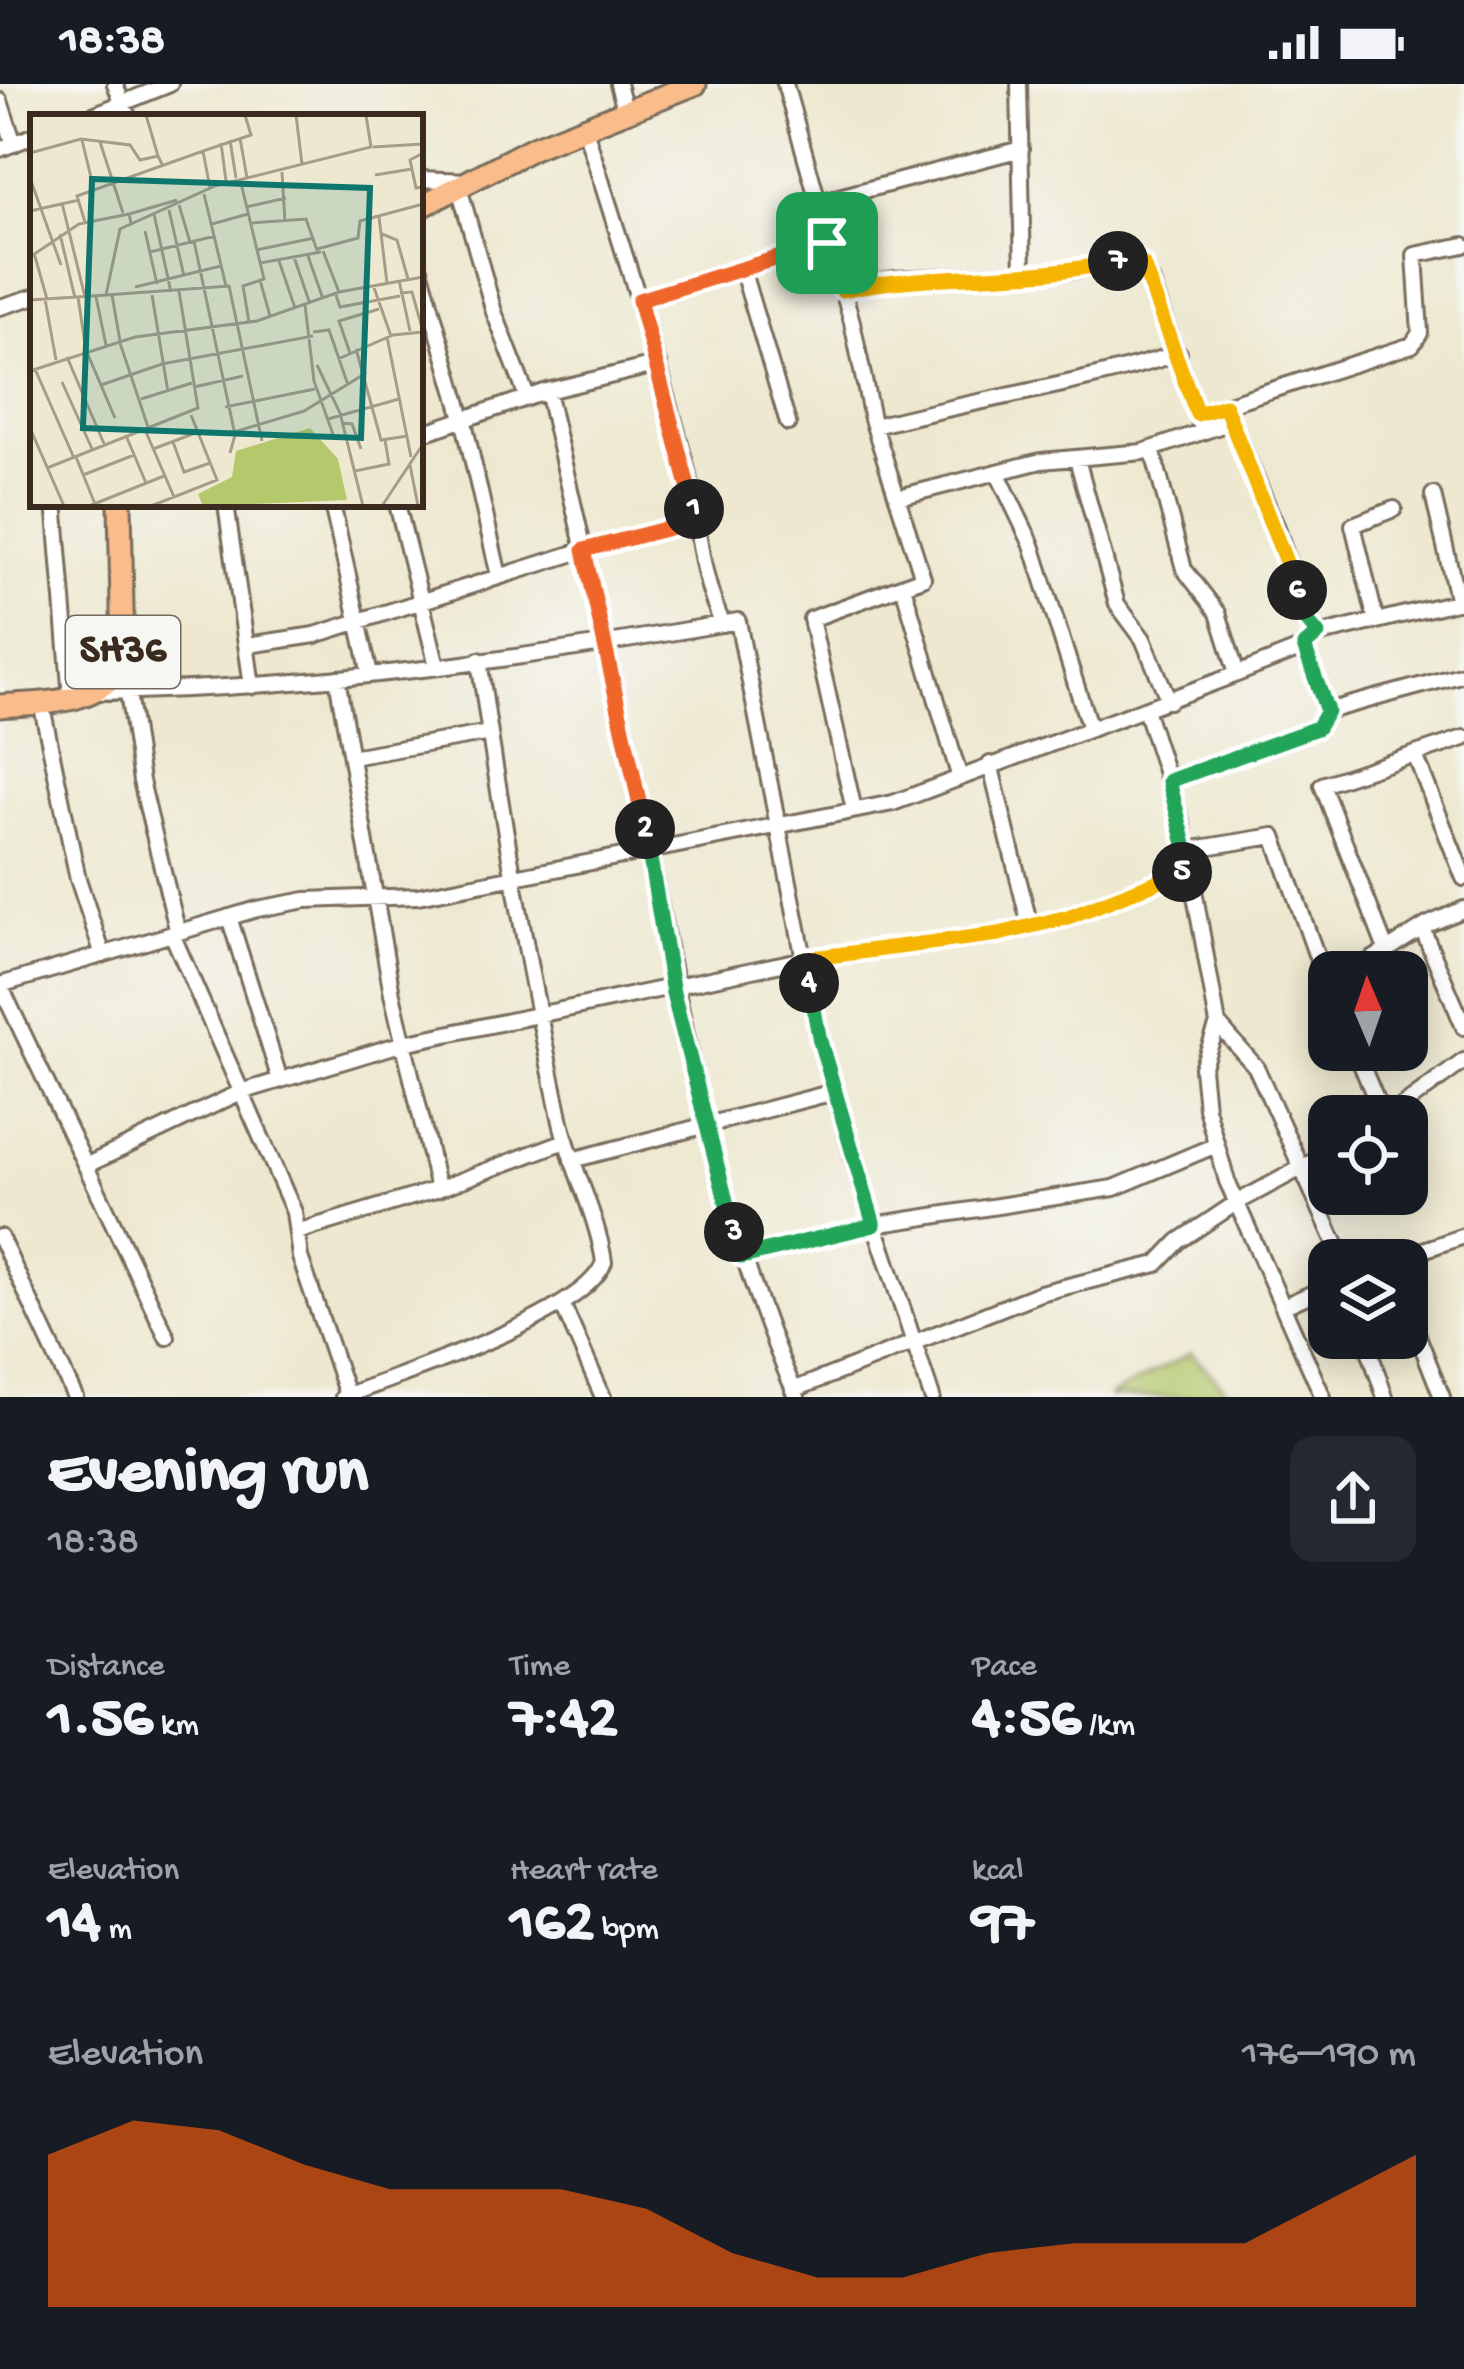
<!DOCTYPE html>
<meta charset="utf-8">
<style>
body{margin:0;font-family:"Gochi Hand",sans-serif;background:#242831;color:#f1f3f6;height:100vh;display:flex;flex-direction:column;font-size:45px;white-space:nowrap}
*{box-sizing:border-box;margin:0}
p{font-size:39px;color:#9ea1a6}
.icon{flex:none;width:66px;height:66px;fill:none;stroke:currentColor;stroke-width:2;stroke-linecap:round;stroke-linejoin:round}
.map{position:relative;height:1313px;overflow:hidden}
.side{display:flex;flex-direction:column;background:#171b24;flex:1}
.side>*{flex:none}
.needle{width:78px;rotate:358deg}
.tools{position:absolute;left:1308px;top:867px;display:grid;gap:24px}
.tools a{display:grid;place-items:center;width:120px;height:120px;border-radius:24px;background:#171b24;box-shadow:0 6px 30px #0003;font-size:60px}
.pin{position:absolute;display:grid;place-items:center;width:102px;height:102px;color:#fff;margin:-51px;border-radius:24px;box-shadow:0 6px 18px #0006}
.km{position:absolute;width:60px;height:60px;margin:-30px;border-radius:50%;background:#222;color:#fff;font-size:33px;line-height:60px;text-align:center}
.round{display:grid;place-items:center;flex:none;width:126px;height:126px;border-radius:24px;background:#242831}
.head{display:flex;align-items:center;justify-content:space-between;height:204px;padding:0 48px}
h1{font-size:66px;font-weight:700;line-height:90px}
.stats{display:grid;grid-template-columns:repeat(3,1fr);gap:18px;height:204px;padding:12px 48px}
.stats div{display:grid;align-content:center}
.stats b{font-size:60px;font-weight:700}
.stats small{font-size:33px;font-weight:400}
.stats p{font-size:33px}
.chart{height:336px;padding:24px 48px}
.chart p{display:flex;justify-content:space-between}
.chart svg{width:100%;height:216px;margin-top:12px;fill:#ea580c;opacity:.7}
.status{display:flex;justify-content:space-between;align-items:center;height:84px;padding:0 60px;background:#171b24;direction:ltr}
.status svg{height:33px;fill:currentColor}
.map>svg:first-child{display:block}
</style>
<div class="status"><b>18:38</b><svg viewBox="0 0 49 12"><path d="M0 12V9h3v3zM5 12V6h3v6zM10 12V3h3v9zM15 12V0h3v12zM26 1h20v11H26zM47 4h2v5h-2z"/></svg></div>
<div class="map">
<svg width="1464" height="1313" viewBox="0 0 1464 1313">
<rect width="100%" height="100%" fill="#f6f6f2"/>
<filter id="ink" filterUnits="userSpaceOnUse"><feTurbulence type="fractalNoise" baseFrequency=".00833" numOctaves="2"/><feDisplacementMap in="SourceGraphic" scale="24" xChannelSelector="R" yChannelSelector="G"/><feConvolveMatrix kernelMatrix="1 2 1 2 8 2 1 2 1" color-interpolation-filters="sRGB"/></filter>
<filter id="wash" filterUnits="userSpaceOnUse"><feTurbulence type="fractalNoise" baseFrequency=".004" numOctaves="4" result="noise"/><feDisplacementMap in="SourceGraphic" scale="48" xChannelSelector="R" yChannelSelector="G"/><feGaussianBlur stdDeviation="2.7" result="paint"/><feColorMatrix in="noise" values="0 0 0 0 0 0 0 0 0 0 0 0 0 0 0 0 0 1.4 0 .05"/><feComposite in="paint" operator="in"/></filter>
<g filter="url(#wash)">
<rect width="100%" height="100%" fill="#ede8cf"/>
<path fill="#b4c86c" stroke="#787945" stroke-width="3" d="M 1191,1269 L 1234,1313 L 1108,1313 Z"/>
</g>
<g filter="url(#ink)">
<g fill="none" stroke-linecap="round" stroke-linejoin="round">
<defs>
<path id="minor" d="M 115,0 L 128,33
M 618,0 L 625,25
M 785,0 L 852,238 L 872,335 L 923,494 L 811,535 L 854,726
M 1019,0 L 1023,190
M 0,17 L 14,60
M 88,33 L 170,0
M 584,42 C 619,154 656,265 685,379 C 699,432 698,490 723,540
M 0,65 L 33,52
M 420,95 L 468,97
M 459,103 L 494,228 L 527,313
M 816,119 L 1021,65
M 420,185 L 463,334 L 499,492
M 742,185 L 788,339
M 842,206 L 893,195 L 1072,187 L 1134,174 L 1151,196 L 1203,348
M 639,216 L 827,159
M 0,223 L 33,213
M 547,307 C 582,458 618,608 648,760 C 685,950 718,1135 797,1313
M 1197,330 L 1412,261 L 1420,249 L 1415,171 L 1464,161
M 1230,334 L 1277,444 L 1307,537 L 1318,551
M 875,342 C 976,315 1079,302 1179,269
M 420,350 L 547,307 L 659,280
M 1152,365 L 1184,485 L 1218,529 L 1237,590
M 1077,375 L 1117,520 L 1143,555 L 1169,617
M 997,388 L 1032,461 L 1090,645
M 1433,411 L 1458,518
M 899,413 L 1041,377 L 1143,368 L 1231,338
M 226,420 L 252,602
M 332,420 L 370,590
M 397,420 L 437,582
M 56,429 L 71,614
M 903,502 L 959,691
M 1376,537 L 1353,441 L 1394,425
M 248,561 L 315,551 L 584,466 L 696,437
M 1303,562 L 1327,627 L 1464,590
M 337,594 L 392,910 L 438,1105
M 95,608 C 310,605 526,575 738,537 L 820,957 L 852,1072 L 932,1313
M 128,608 L 141,697 L 178,849
M 41,618 L 78,795 L 103,871
M 1145,625 L 1182,739 L 1218,940 L 1202,984 L 1206,1024 L 1227,1097 L 1323,1313
M 1415,671 L 1464,794
M 351,673 L 489,649
M 990,680 L 1030,842
M 1169,697 L 1317,643 L 1327,627
M 1187,766 L 1274,752 L 1329,907
M 229,833 L 280,996
M 1422,844 L 1464,943
M 172,850 L 294,1128 L 300,1173 L 347,1311
M 1387,868 L 1322,701 L 1464,654
M 1352,888 L 1427,841 L 1464,825
M 1218,940 L 1256,983 L 1343,1176
M 1355,966 L 1383,1032
M 1389,1032 L 1464,977
M 572,1076 L 834,1008
M 87,1081 L 241,1008 L 404,959 L 805,875 L 999,850 L 1068,833 L 1191,784
M 297,1148 L 438,1105 L 565,1057
M 0,1153 L 75,1313
M 743,1173 L 874,1141 L 1114,1104 L 1216,1061
M 1394,1176 L 1464,1152
M 563,1222 L 603,1313
M 1284,1222 L 1329,1202
M 1407,1241 L 1414,1242 L 1442,1313
M 167,1253 L 0,901 L 257,825 L 306,816 L 418,812 L 893,719 L 1237,590 L 1300,565 L 1318,551 L 1464,516
M 1365,1254 L 1385,1313
M 793,1306 L 1040,1209 L 1157,1180 L 1179,1157 L 1236,1119 L 1329,1069
M 343,1313 C 400,1290 585,1232 604,1178 C 597,1130 572,1085 561,1038 C 528,884 501,731 479,576"/>
<path id="highway" d="M 420,123 L 535,63 L 695,0
M 0,622 C 45,618 99,622 123,578 L 120,420"/>
</defs>
<use href="#minor" stroke="#796c5c" stroke-width="20"/>
<use href="#highway" stroke="#796c5c" stroke-width="27"/>
<use href="#minor" stroke="#fff" stroke-width="14"/>
<use href="#highway" stroke="#f9bc8a" stroke-width="21"/>
</g>
</g>
<g fill="none" stroke-linecap="round" stroke-linejoin="round" filter="url(#ink)">
<defs>
<path id="split-1" d="M 694,425 L 639,216 L 827,159"/>
<path id="split-2" d="M 645,745 L 584,466 L 696,437 L 694,425"/>
<path id="split-3" d="M 645,745 L 673,909 L 734,1148"/>
<path id="split-4" d="M 734,1148 L 742,1173 L 874,1141 L 820,957 L 809,899"/>
<path id="split-5" d="M 809,899 L 805,875 L 999,850 L 1068,833 L 1182,788"/>
<path id="split-6" d="M 1182,788 L 1191,784 L 1169,697 L 1317,644 L 1327,627 L 1304,562 L 1318,550 L 1307,537 L 1297,506"/>
<path id="split-7" d="M 1118,177 L 1134,174 L 1143,181 L 1197,330 L 1225,322 L 1297,506"/>
<path id="split-8" d="M 827,159 L 842,206 C 933,187 1027,198 1118,177"/>
</defs>
<use href="#split-1" stroke="#fff" stroke-width="24"/>
<use href="#split-2" stroke="#fff" stroke-width="24"/>
<use href="#split-3" stroke="#fff" stroke-width="24"/>
<use href="#split-4" stroke="#fff" stroke-width="24"/>
<use href="#split-5" stroke="#fff" stroke-width="24"/>
<use href="#split-6" stroke="#fff" stroke-width="24"/>
<use href="#split-7" stroke="#fff" stroke-width="24"/>
<use href="#split-8" stroke="#fff" stroke-width="24"/>
<use href="#split-1" stroke="#f0652b" stroke-width="15"/>
<use href="#split-2" stroke="#f0652b" stroke-width="15"/>
<use href="#split-3" stroke="#22a559" stroke-width="15"/>
<use href="#split-4" stroke="#22a559" stroke-width="15"/>
<use href="#split-5" stroke="#f5b400" stroke-width="15"/>
<use href="#split-6" stroke="#22a559" stroke-width="15"/>
<use href="#split-7" stroke="#f5b400" stroke-width="15"/>
<use href="#split-8" stroke="#f5b400" stroke-width="15"/>
</g>
<g text-anchor="middle" dominant-baseline="central" stroke-width="9" stroke-linejoin="round" paint-order="stroke">
<rect fill="#f6f6f2" stroke="#73675e" stroke-width="3" x="66" y="532" width="114" height="72" rx="9"/>
<g font-size="42" font-weight="bold" fill="#3b2a1e">
<text x="123" y="568">SH36</text>
</g>
</g>
<g transform="translate(30 30)">
<rect width="393" height="393" fill="#ede8cf"/>
<path d="M 280,314 L 308,345 L 317,386 L 173,392 L 168,380 L 202,363 L 206,337 Z" fill="#b4c86c"/>
<path fill="none" stroke="#a69c88" stroke-width="3" d="M 116,1 L 128,42M 266,1 L 272,50M 210,24 L 217,64M 52,26 L 64,76M 200,26 L 206,64M 70,28 L 93,99M 191,29 L 196,67M 343,33 L 393,30M 173,37 L 221,21 L 215,1M 0,39 L 51,25 L 100,31 L 110,46 L 128,42 L 132,50M 393,39 L 380,46 L 386,74 L 393,73M 252,58 L 255,108M 345,61 L 382,55M 0,64 L 31,151M 210,65 L 234,165 L 213,172 L 219,208M 174,80 L 196,172M 32,89 L 55,183M 149,91 L 160,128M 216,93 L 256,84M 139,96 L 154,162M 0,97 L 49,86M 99,100 L 147,86M 124,100 L 141,178M 349,103 L 357,169M 55,108 L 47,82 L 173,37 L 180,74M 221,109 L 276,105 L 288,139M 182,110 L 218,100M 115,117 L 127,170M 30,120 L 45,184M 352,120 L 367,126 L 378,165M 164,127 L 205,321 L 200,339M 287,135 L 328,124 L 330,107 L 393,90M 226,136 L 284,124M 293,137 L 309,178M 120,138 L 185,122M 4,139 L 17,185M 278,142 L 293,185M 0,143 L 49,110 L 99,100 L 101,109M 264,143 L 280,190M 249,147 L 265,194M 230,149 L 291,138M 230,166 L 240,202M 369,166 L 380,217M 343,171 L 361,222M 105,173 L 191,152M 370,179 L 382,178 L 392,214M 76,181 L 199,172 L 232,327M 82,181 L 90,227M 122,181 L 138,278M 306,181 L 310,193 L 370,182M 48,183 L 56,236 L 85,304M 66,183 L 76,231M 15,185 L 26,246M 0,186 L 76,181 L 90,115 L 185,72 L 341,33 L 336,1M 275,191 L 284,267 L 305,326M 283,218 L 299,216 L 318,271M 357,223 L 381,343M 90,229 L 119,316M 326,235 L 351,326 L 377,322M 320,239 L 309,207 L 349,195M 37,243 L 75,332M 308,245 L 363,221 L 393,218M 287,251 L 310,299 L 333,392M 5,255 L 44,344M 0,257 L 105,223 L 227,207 L 309,178 L 393,163M 32,268 L 63,337M 71,271 L 132,250 L 283,222M 164,273 L 213,262M 111,285 L 162,269M 195,293 L 285,275M 298,305 L 369,285M 312,309 L 322,310 L 331,335M 0,314 L 34,392M 116,318 L 144,383 L 121,392M 204,318 L 274,297 L 336,259M 97,324 L 116,369M 143,328 L 154,358 L 180,349M 123,335 L 168,318M 46,343 L 65,390M 380,351 L 388,392M 17,354 L 168,294 L 149,177M 325,357 L 359,350 L 355,326M 53,361 L 104,341M 144,383 L 187,366 L 161,301M 59,392 L 134,362M 352,392 L 393,330"/>
<path fill="#0f766e" fill-opacity="0.15" stroke="#0f766e" stroke-width="6" d="M 62,65 L 340,74 L 331,324 L 53,314 Z"/>
<rect width="393" height="393" fill="none" stroke="#3b2a1e" stroke-width="6"/>
</g>
</svg>
<div class="tools">
<a><svg class="needle" viewBox="-14 -14 28 28"><path d="M0-13l5 13h-10z" fill="#e53935"/><path d="M0 13l5-13h-10z" fill="#9ea1a6"/></svg></a>
<a><svg class="icon" aria-label="locate" viewBox="0 0 24 24"><circle cx="12" cy="12" r="6"/><path d="M12 2v4M12 18v4M2 12h4M18 12h4"/></svg></a>
<a><svg class="icon" aria-label="layers" viewBox="0 0 24 24"><path d="M12 4l9 5-9 5-9-5zM3 14l9 5 9-5"/></svg></a>
</div>
<div class="pin" style="left:827px;top:159px;background:#1e9e55"><svg class="icon" aria-label="arrive" viewBox="0 0 24 24"><path d="M6 21V4h12l-3 4 3 4H6"/></svg></div>
<b class="km" style="left:694px;top:425px">1</b>
<b class="km" style="left:645px;top:745px">2</b>
<b class="km" style="left:734px;top:1148px">3</b>
<b class="km" style="left:809px;top:899px">4</b>
<b class="km" style="left:1182px;top:788px">5</b>
<b class="km" style="left:1297px;top:506px">6</b>
<b class="km" style="left:1118px;top:177px">7</b>
</div>
<section class="side">
<div class="head"><div><h1>Evening run</h1><p>18:38</p></div><a class="round"><svg class="icon" aria-label="share" viewBox="0 0 24 24"><path d="M12 15V3M7 8l5-5 5 5M5 13v7h14v-7"/></svg></a></div>
<div class="stats">
<div><p>Distance</p><b>1.56<small> km</small></b></div>
<div><p>Time</p><b>7:42</b></div>
<div><p>Pace</p><b>4:56<small> /km</small></b></div>
</div>
<div class="stats">
<div><p>Elevation</p><b>14<small> m</small></b></div>
<div><p>Heart rate</p><b>162<small> bpm</small></b></div>
<div><p>kcal</p><b>97</b></div>
</div>
<div class="chart"><p><span>Elevation</span>176–190 m</p>
<svg viewBox="0 0 160 44" preserveAspectRatio="none"><path d="M0 44V13L10 6L20 8L30 15L40 20L50 20L60 20L70 24L80 33L90 38L100 38L110 33L120 31L130 31L140 31L150 22L160 13V44z"/></svg>
</div>
</section>
